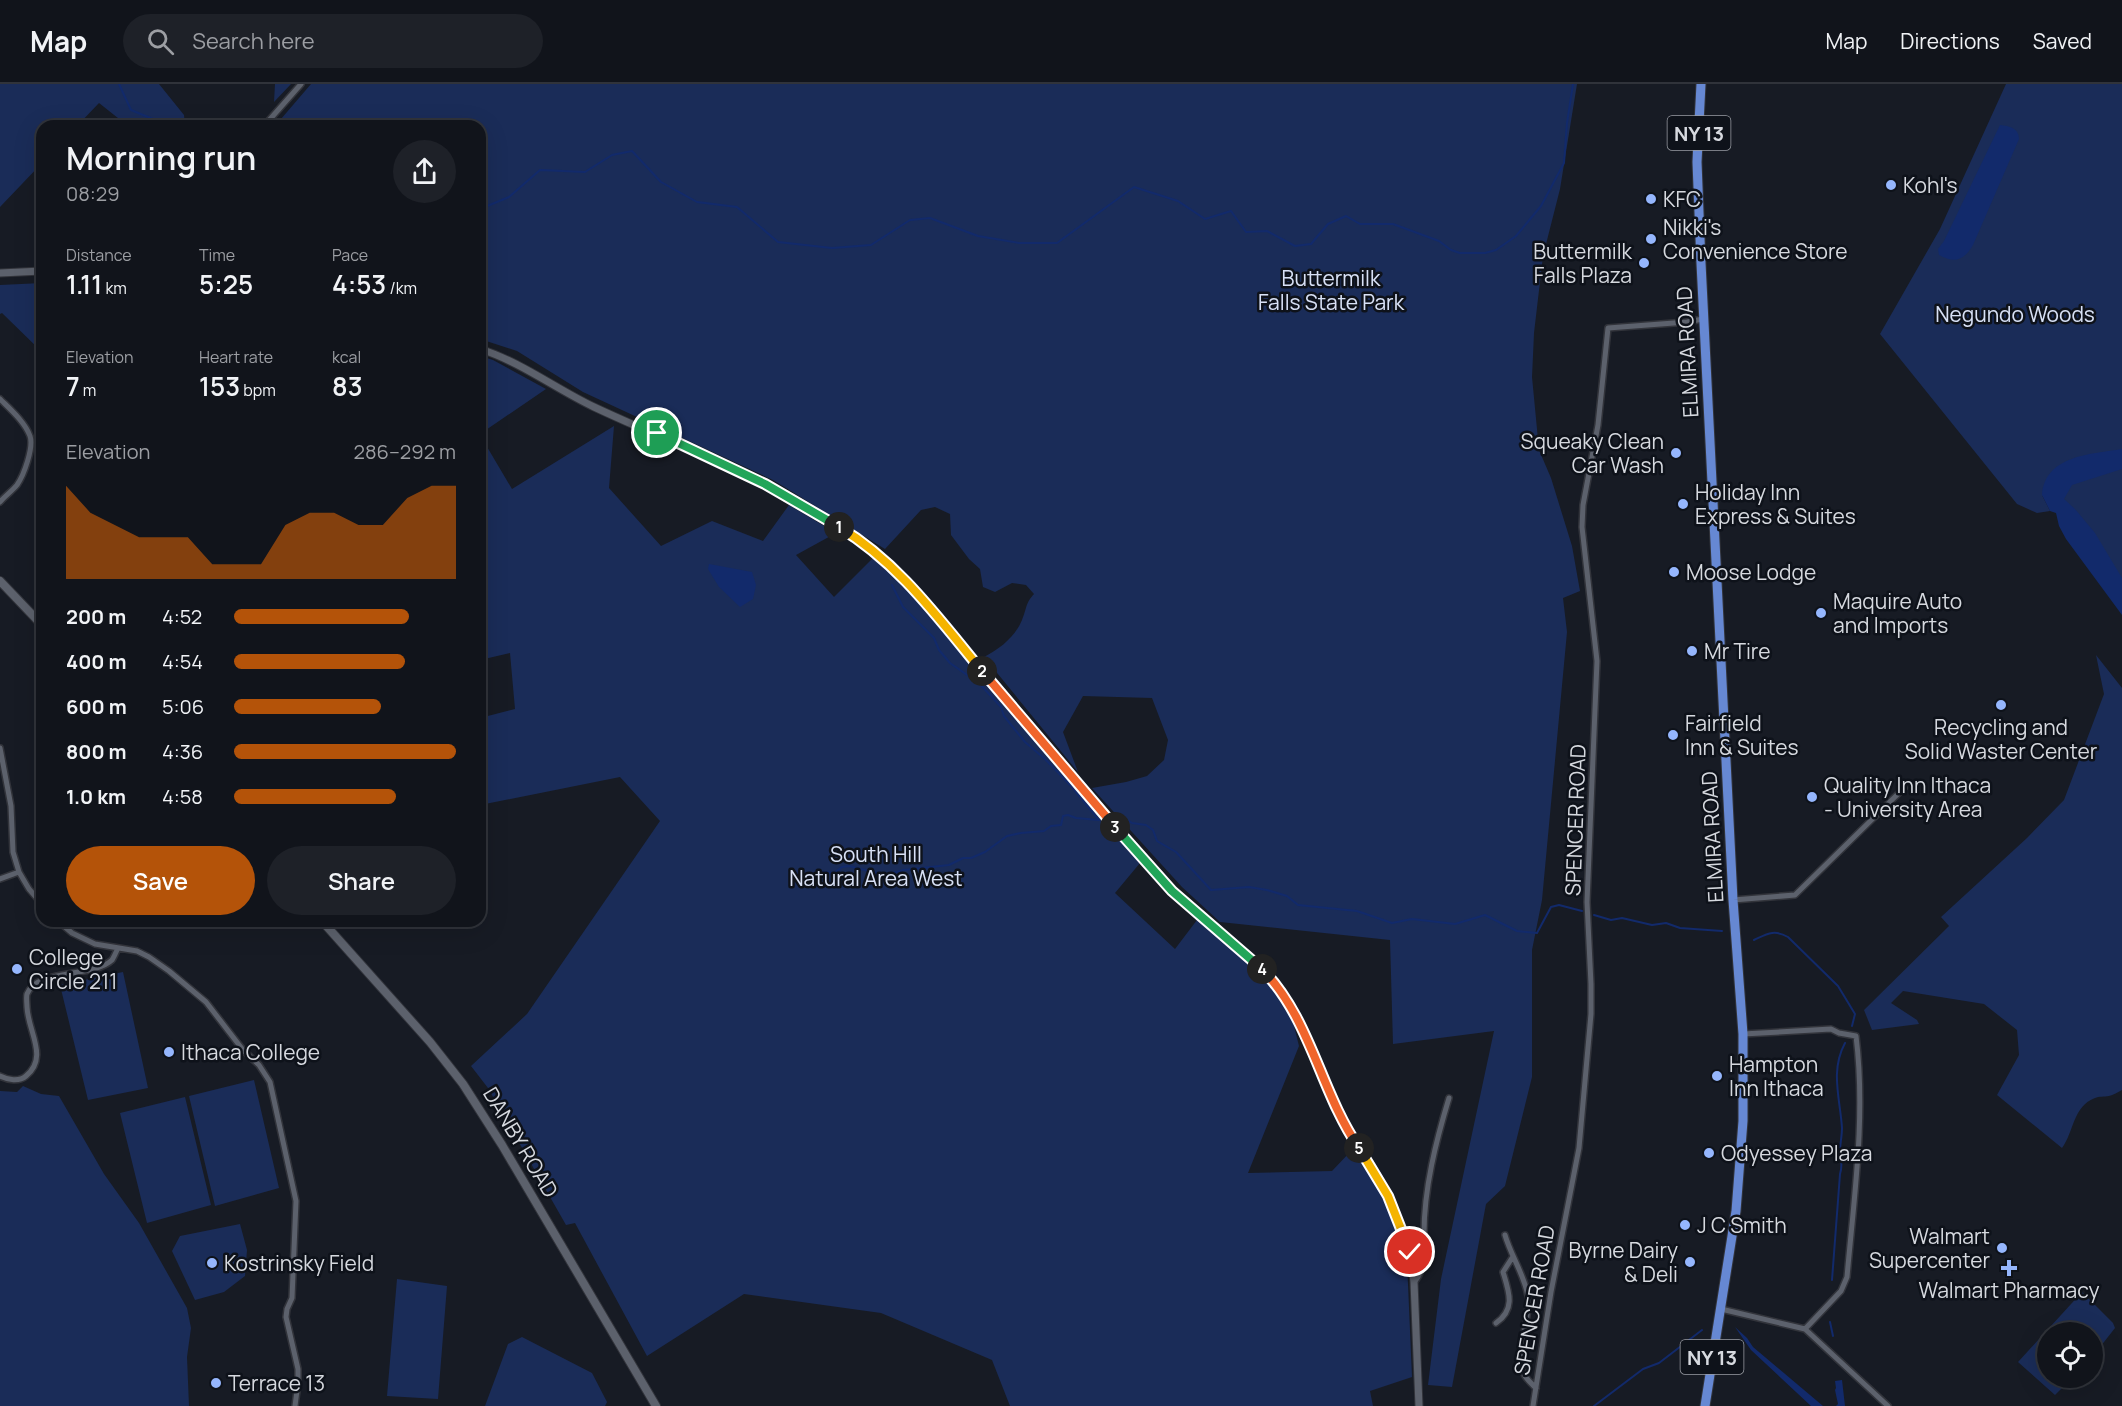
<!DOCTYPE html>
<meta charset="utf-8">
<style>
body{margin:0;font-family:Manrope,sans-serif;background:#1e2128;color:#f1f3f6;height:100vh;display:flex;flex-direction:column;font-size:22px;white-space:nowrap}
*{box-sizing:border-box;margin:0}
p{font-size:20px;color:#9c9ea3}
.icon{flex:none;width:33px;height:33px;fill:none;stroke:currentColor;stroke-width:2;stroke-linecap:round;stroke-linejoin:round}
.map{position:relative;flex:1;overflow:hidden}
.drawer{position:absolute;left:36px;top:36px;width:450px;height:807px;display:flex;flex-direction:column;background:#11141b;border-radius:18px;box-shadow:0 6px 24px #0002,0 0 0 2px #30333a}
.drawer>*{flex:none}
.buttons{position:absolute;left:2037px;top:1238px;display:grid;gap:12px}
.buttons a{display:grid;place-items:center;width:66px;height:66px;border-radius:50%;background:#11141b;box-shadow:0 6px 24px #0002,0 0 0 2px #30333a;font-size:30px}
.pin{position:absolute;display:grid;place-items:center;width:51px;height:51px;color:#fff;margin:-26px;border:3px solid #fff;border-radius:50%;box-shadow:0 2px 6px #0007}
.km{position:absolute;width:30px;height:30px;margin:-15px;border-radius:50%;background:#222;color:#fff;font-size:16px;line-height:30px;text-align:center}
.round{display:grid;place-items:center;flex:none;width:63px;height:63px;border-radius:32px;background:#1e2128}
.headline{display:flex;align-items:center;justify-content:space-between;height:102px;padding:0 30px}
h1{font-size:33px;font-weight:600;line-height:45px}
.stats{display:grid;grid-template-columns:repeat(3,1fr);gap:9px;height:102px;padding:6px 30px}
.stats div{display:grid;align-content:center}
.stats b{font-size:26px;font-weight:600}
.stats small{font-size:16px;font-weight:400}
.stats p{font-size:16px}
.chart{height:168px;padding:12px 30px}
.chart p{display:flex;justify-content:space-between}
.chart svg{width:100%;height:108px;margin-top:6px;fill:#b45309;opacity:.7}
.primary-button{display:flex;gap:12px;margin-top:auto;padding:12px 30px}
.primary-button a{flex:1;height:69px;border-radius:36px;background:#b45309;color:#fff;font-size:24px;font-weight:600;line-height:69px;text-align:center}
.primary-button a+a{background:#1e2128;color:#f1f3f6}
ul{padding:0 30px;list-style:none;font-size:20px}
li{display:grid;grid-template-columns:96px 72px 1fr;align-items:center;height:45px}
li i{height:15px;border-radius:8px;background:#b45309}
header{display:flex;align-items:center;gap:36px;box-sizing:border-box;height:84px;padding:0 30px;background:#11141b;border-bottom:2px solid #30333a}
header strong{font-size:28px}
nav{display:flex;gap:33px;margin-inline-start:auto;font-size:21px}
.search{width:420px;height:54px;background:#1e2128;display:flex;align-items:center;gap:15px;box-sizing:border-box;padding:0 21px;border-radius:33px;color:#9c9ea3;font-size:22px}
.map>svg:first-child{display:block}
</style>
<header>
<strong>Map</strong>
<div class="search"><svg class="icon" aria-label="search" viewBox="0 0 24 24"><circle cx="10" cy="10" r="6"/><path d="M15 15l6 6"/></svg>Search here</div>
<nav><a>Map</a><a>Directions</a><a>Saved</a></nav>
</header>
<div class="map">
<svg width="2122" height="1322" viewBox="0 0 2122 1322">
<rect width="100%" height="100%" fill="#171b24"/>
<path fill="#1a2c58" d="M 0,0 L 159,0 L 184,31 L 185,42 L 128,42 L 99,19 L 77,42 L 42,42 L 42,79 L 0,123 Z
M 275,0 L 291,0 L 274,18 Z
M 311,0 L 1577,0 L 1560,105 L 1543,172 L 1534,249 L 1532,293 L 1539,366 L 1551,394 L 1572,462 L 1580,507 L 1563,514 L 1567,548 L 1542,816 L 1532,866 L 1532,993 L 1505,1102 L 1486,1120 L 1452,1303 L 1428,1301 L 1441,1195 L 1494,947 L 1393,960 L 1390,856 L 1220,838 L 1182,803 L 1092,704 L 1126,698 L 1147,692 L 1164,676 L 1168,656 L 1152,614 L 1083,612 L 1063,648 L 1078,688 L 984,573 C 1000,565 1015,553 1022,536 C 1027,524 1025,520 1034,510 L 1026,501 L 1012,499 L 995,508 L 983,503 L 980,485 L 969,475 L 951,451 L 950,430 L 935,423 L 921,426 L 885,465 L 773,396 L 583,308 L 517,267 L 480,255 L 480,42 L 275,42 Z
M 2006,0 L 2122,0 L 2122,513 L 2101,483 L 2042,411 L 2050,427 L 2037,429 L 2017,420 L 1880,250 L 1940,145 Z
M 42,199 L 42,268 L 2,229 L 0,230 L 0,201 Z
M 480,272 L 493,276 L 546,305 L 480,350 Z
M 614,342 L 609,404 L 661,462 L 712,437 L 763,457 L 789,421 L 836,449 L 796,471 L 834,513 L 874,473 L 900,496 L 1140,779 L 1115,809 L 1175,865 L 1197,836 L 1265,892 L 1292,934 L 1299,962 L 1248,1089 L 1332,1087 L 1352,1066 L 1373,1093 L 1390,1131 L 1407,1177 L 1412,1293 L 1370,1307 L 1373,1322 L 1010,1322 L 992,1276 L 881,1229 L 744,1210 L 647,1272 L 575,1139 L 566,1141 L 488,1004 L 471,982 L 527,930 L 660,737 L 620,693 L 480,721 L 480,634 L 515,625 L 510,569 L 480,576 L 480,351 L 512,405 Z
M 2096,571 L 2122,604 L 2122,1006 C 2118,1008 2113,1011 2109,1012 C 2104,1013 2099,1012 2095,1014 C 2073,1022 2074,1048 2062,1064 L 1997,1011 L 2019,971 L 2017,946 L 1984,920 L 1903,907 L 1891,919 L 1917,936 L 1919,940 L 1872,946 L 1864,926 L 1949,842 L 1941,833 L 2027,754 L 2064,716 L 2104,610 Z
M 123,888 L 148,1004 L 88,1016 L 60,901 Z
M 254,996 L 279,1104 L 215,1122 L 189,1012 Z
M 23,1002 L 41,1010 L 59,1012 L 104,1090 L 139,1139 L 187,1224 L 191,1244 L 187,1273 L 189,1322 L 0,1322 L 0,1007 L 17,1008 Z
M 185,1013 L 211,1121 L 147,1139 L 120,1029 Z
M 240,1140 L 247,1166 L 245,1192 L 224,1208 L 195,1216 L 172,1167 L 180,1152 Z
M 397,1195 L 447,1202 L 438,1315 L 387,1312 Z
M 2082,1208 L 2113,1239 L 2115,1244 L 2093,1272 L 2092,1248 L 2048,1248 L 2048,1293 L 2073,1293 L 2055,1311 L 2018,1278 Z
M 522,1253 L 592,1289 L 607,1318 L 605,1322 L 485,1322 L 508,1260 Z"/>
<path fill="#122a6b" d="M 2000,41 C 2009,42 2019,44 2019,55 L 1973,161 C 1964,176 1955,180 1939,171 L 1938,165 L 1944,157 Z
M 2122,365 L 2122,385 L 2072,401 L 2064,415 L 2075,425 L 2095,449 L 2122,494 L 2122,531 L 2066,455 L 2059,442 L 2056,429 L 2050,427 L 2042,411 C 2045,371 2092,370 2122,365 Z
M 709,480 L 752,488 L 756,501 L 753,515 L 740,523 L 719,503 L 708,485 Z
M 1735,1243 L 1747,1254 L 1753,1263 L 1823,1322 L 1811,1322 L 1751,1266 Z
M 1842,1296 L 1845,1322 L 1836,1322 L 1838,1320 L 1835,1306 L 1836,1304 L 1835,1297 Z"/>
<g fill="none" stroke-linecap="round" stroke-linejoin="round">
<path stroke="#122a6b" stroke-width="2" d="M 119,0 L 131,26 L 160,38 L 163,42
M 480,125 L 509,113 L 540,86 L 585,88 L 612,71 L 632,67 L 661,98 L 697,118 L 737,123 L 778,158 L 832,164 L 871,161 L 910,136 L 930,134 L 978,152 L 1019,159 L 1057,159 L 1134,103 L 1178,117 L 1205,135 L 1231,127 L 1246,148 L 1267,147 L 1295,162 L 1311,160 L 1328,140 L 1346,132 L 1360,140 L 1393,140 L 1439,157 L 1451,166 L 1460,169 L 1485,169 L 1496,166 L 1516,152 L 1541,122 L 1564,79 L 1567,39 L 1573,0
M 892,501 L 903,523 L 934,554 L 939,566 L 950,579 L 980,600 L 1001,623 L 1004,632 L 1025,658 L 1045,675 L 1072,703 L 1099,736
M 1118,735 L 1126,735 L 1132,739 L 1146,741 L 1153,746 L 1157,757 L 1176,768 L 1211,806 L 1249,803 L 1267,806 L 1287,812 L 1298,821 L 1357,827 L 1392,839 L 1412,835 L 1455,840 L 1485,831 L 1517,847 L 1537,849 L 1551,823 L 1559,821 L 1582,827
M 789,788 L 795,788 L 798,791 L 826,788 L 834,789 L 842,783 L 849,782 L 885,791 L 904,786 L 949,781 L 963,774 L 971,774 L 985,768 L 1007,752 L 1021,749 L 1044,747 L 1051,742 L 1061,741 L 1063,732 L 1068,731 L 1076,734 L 1099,736
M 1594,831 L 1611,836 L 1622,834 L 1652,841 L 1666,839 L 1680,844 L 1722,847
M 1754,856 C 1767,850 1774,845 1788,853 L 1838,902 L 1855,930 L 1852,942
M 1832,1196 L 1840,1090 C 1843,1081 1841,1077 1840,1067 C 1840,1060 1842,1052 1842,1044 C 1840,1014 1830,987 1845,959
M 1830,1238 L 1833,1252
M 1594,1322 L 1643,1285 L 1659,1279 L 1702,1246"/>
<defs>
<path id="minor" d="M 264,42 L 301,0
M 0,315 C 10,325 25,338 30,352 C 34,363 24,391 17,401 C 12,407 5,412 0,418
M 0,664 L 11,722 L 13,768 L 19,788 L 29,805 L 42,820
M 0,795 L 19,788
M 1733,816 L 1795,811 L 1904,704
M 58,837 L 72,849 L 95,860 L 137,867 L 149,873 L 169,887 L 206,918 L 243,966 L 259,981 L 270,998 L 296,1117 L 292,1214 L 287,1225 L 286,1233 L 298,1285 L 298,1299 L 295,1322
M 1743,950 L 1831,945 L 1839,949 L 1856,952 C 1866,1032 1854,1113 1847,1193 L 1841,1207 L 1805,1245
M 0,992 C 8,996 19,998 26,992 C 49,973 28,948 27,923 C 27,920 26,913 27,910 C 38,884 93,894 112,876 C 114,873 116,868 118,864
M 1505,1151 C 1511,1172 1524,1190 1528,1212 C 1531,1235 1514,1270 1524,1290 C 1526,1295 1532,1300 1536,1304
M 1414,1198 C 1426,1186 1424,1166 1424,1150 C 1424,1104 1436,1057 1449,1014
M 1721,1225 L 1805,1245 L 1888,1322
M 1496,1239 C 1516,1225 1509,1208 1503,1188 L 1512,1174
M 1533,1322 L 1551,1208 L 1579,1064 L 1591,930 L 1591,900 L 1587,818 L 1597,577 L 1582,443 L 1583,421 L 1598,341 L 1608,244 L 1687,238 L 1703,235"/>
<path id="tertiary" d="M 0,189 L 42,187
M 480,265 C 521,278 556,305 594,323 C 705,375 828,414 914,506 L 1119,749 L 1172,807 L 1271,894 L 1293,926 L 1312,965 L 1333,1020 L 1345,1043 L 1373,1084 L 1388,1112 L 1410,1168 L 1414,1198 L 1419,1322"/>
<path id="secondary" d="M 0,497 L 42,541
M 322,837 L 430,958 L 463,1000 L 502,1061 L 656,1322"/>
<path id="trunk" d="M 1701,0 L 1697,78 L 1701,179 L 1733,816 L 1743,950 L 1743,1037 L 1736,1127 L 1705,1322"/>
</defs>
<use href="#minor" stroke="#32343b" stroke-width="8"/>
<use href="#tertiary" stroke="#32343b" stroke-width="9"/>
<use href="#secondary" stroke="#32343b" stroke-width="10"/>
<use href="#trunk" stroke="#32343b" stroke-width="11"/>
<use href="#minor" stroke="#5c616c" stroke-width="5"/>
<use href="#tertiary" stroke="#5c616c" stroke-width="7"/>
<use href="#secondary" stroke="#5c616c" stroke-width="8"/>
<use href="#trunk" stroke="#6688d3" stroke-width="9"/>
</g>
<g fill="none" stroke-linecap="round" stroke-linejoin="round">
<defs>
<path id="split-1" d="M 657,349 L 765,400 L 839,443"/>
<path id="split-2" d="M 839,443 C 898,478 939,535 982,587"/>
<path id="split-3" d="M 982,587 L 1115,743"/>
<path id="split-4" d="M 1115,743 L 1172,807 L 1262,885"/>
<path id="split-5" d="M 1262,885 C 1311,935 1320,1007 1359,1064"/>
<path id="split-6" d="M 1359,1064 L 1388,1112 L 1410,1168"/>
</defs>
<use href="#split-1" stroke="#fff" stroke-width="12"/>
<use href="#split-2" stroke="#fff" stroke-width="12"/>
<use href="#split-3" stroke="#fff" stroke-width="12"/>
<use href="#split-4" stroke="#fff" stroke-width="12"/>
<use href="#split-5" stroke="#fff" stroke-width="12"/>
<use href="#split-6" stroke="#fff" stroke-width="12"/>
<use href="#split-1" stroke="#22a559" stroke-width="8"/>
<use href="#split-2" stroke="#f5b400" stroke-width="8"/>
<use href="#split-3" stroke="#f0652b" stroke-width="8"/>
<use href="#split-4" stroke="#22a559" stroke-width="8"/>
<use href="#split-5" stroke="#f0652b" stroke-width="8"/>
<use href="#split-6" stroke="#f5b400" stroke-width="8"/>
</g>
<g fill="#95b6fd" stroke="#0e121a" stroke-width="2">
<circle cx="1891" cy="101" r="6"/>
<circle cx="1651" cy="115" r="6"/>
<circle cx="1651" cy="155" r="6"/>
<circle cx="1644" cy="179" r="6"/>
<circle cx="1676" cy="369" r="6"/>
<circle cx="1683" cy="420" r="6"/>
<circle cx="1674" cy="488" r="6"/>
<circle cx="1821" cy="529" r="6"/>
<circle cx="1692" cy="567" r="6"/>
<circle cx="2001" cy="621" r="6"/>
<circle cx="1673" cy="651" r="6"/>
<circle cx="1812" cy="713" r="6"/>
<circle cx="17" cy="885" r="6"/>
<circle cx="169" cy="968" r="6"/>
<circle cx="1717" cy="992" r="6"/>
<circle cx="1709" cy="1069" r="6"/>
<circle cx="1685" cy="1141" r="6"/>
<circle cx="2002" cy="1164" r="6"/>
<circle cx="1690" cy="1178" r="6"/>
<circle cx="212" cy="1179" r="6"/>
<path d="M2006 1175h6v6h6v6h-6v6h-6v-6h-6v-6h6z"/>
<circle cx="216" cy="1299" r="6"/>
</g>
<g text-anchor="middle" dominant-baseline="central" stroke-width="5" stroke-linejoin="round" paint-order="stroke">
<g fill="#0e121a" stroke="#9a9da4" stroke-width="1.5">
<rect x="1667.5" y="32" width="63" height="34" rx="4.5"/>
<rect x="1680.5" y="1256" width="63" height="34" rx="4.5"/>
</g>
<g font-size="20" font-weight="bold" fill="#d6d9df">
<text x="1699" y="49">NY 13</text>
<text x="1712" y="1273">NY 13</text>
</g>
<g font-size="21" fill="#d6d9df" stroke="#0e121a" text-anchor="start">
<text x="1903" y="101">Kohl's</text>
<text x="1663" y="115">KFC</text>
<text x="1663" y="143">Nikki's<tspan x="1663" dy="24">Convenience Store</tspan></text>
<text x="1632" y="167" text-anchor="end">Buttermilk<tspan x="1632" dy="24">Falls Plaza</tspan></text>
<text x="1664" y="357" text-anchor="end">Squeaky Clean<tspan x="1664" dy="24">Car Wash</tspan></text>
<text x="1695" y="408">Holiday Inn<tspan x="1695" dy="24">Express &amp; Suites</tspan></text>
<text x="1686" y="488">Moose Lodge</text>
<text x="1833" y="517">Maquire Auto<tspan x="1833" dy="24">and Imports</tspan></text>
<text x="1704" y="567">Mr Tire</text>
<text x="1685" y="639">Fairfield<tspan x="1685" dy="24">Inn &amp; Suites</tspan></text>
<text x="2001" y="643" text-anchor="middle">Recycling and<tspan x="2001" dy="24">Solid Waster Center</tspan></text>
<text x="1824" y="701">Quality Inn Ithaca<tspan x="1824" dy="24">- University Area</tspan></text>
<text x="29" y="873">College<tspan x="29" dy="24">Circle 211</tspan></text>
<text x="181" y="968">Ithaca College</text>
<text x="1729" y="980">Hampton<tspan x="1729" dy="24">Inn Ithaca</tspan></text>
<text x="1721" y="1069">Odyessey Plaza</text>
<text x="1697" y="1141">J C Smith</text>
<text x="1990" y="1152" text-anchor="end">Walmart<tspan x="1990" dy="24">Supercenter</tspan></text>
<text x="1678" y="1166" text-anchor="end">Byrne Dairy<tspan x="1678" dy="24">&amp; Deli</tspan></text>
<text x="224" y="1179">Kostrinsky Field</text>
<text x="2009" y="1206" text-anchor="middle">Walmart Pharmacy</text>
<text x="228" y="1299">Terrace 13</text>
</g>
<g font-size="21" fill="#d8e1f6" stroke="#0e121a">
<text x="1331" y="194">Buttermilk<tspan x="1331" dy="24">Falls State Park</tspan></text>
<text x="2015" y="230">Negundo Woods</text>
<text x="876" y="770">South Hill<tspan x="876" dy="24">Natural Area West</tspan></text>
</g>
<g font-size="21" fill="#d6d9df" stroke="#0e121a">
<text transform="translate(1687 268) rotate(-93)">ELMIRA ROAD</text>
<text transform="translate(1575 736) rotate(-88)">SPENCER ROAD</text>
<text transform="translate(1712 753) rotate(-93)">ELMIRA ROAD</text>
<text transform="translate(521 1058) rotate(59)">DANBY ROAD</text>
<text transform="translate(1534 1216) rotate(-80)">SPENCER ROAD</text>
</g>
</g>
</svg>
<div class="buttons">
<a><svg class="icon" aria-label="locate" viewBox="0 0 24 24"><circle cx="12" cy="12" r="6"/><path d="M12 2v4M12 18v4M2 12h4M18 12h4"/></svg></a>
</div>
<div class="pin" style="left:657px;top:349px;background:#1e9e55"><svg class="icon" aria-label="arrive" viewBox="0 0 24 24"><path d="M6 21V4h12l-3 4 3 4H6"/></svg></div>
<div class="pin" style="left:1410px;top:1168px;background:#d93025"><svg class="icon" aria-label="check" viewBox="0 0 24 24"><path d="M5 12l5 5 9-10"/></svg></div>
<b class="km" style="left:839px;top:443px">1</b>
<b class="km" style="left:982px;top:587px">2</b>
<b class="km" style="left:1115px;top:743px">3</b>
<b class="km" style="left:1262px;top:885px">4</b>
<b class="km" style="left:1359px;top:1064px">5</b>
<section class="drawer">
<div class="headline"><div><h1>Morning run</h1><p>08:29</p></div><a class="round"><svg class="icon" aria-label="share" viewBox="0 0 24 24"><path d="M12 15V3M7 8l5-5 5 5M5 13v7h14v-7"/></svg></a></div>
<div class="stats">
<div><p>Distance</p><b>1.11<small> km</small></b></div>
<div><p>Time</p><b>5:25</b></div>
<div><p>Pace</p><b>4:53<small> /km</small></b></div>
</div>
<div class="stats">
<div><p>Elevation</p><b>7<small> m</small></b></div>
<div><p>Heart rate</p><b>153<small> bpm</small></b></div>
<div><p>kcal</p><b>83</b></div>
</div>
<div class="chart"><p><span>Elevation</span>286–292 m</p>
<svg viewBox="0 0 160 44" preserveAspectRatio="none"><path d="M0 44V6L10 17L20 22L30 27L40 27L50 27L60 38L70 38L80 38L90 22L100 17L110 17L120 22L130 22L140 11L150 6L160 6V44z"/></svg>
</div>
<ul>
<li><b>200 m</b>4:52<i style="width:79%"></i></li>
<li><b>400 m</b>4:54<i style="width:77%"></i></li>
<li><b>600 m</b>5:06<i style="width:66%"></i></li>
<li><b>800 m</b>4:36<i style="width:100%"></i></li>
<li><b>1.0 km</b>4:58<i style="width:73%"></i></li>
</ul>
<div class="primary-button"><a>Save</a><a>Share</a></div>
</section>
</div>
